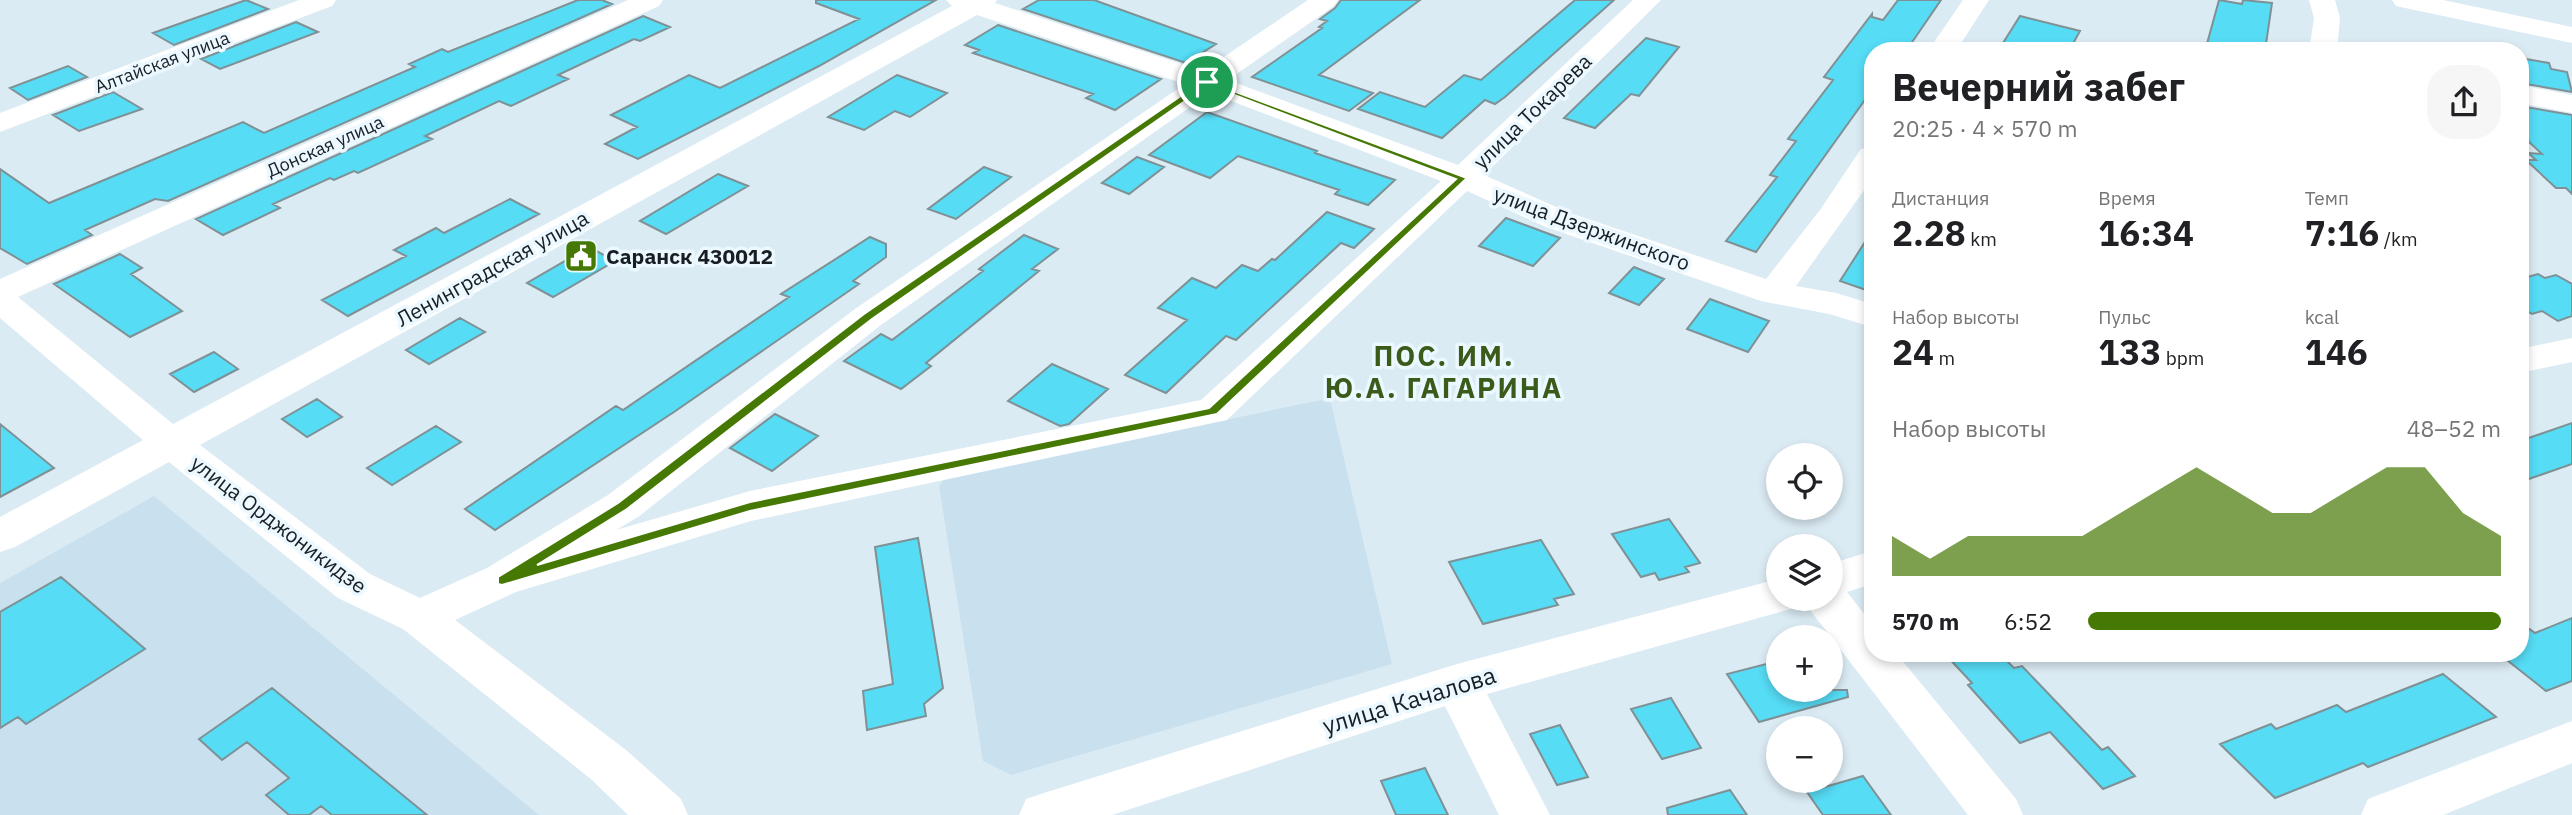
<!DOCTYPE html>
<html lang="ru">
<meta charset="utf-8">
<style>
body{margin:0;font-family:"IBM Plex Sans",sans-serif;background:#f6f6f6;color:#202124;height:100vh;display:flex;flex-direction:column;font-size:26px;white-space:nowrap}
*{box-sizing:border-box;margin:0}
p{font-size:23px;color:#757577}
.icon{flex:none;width:38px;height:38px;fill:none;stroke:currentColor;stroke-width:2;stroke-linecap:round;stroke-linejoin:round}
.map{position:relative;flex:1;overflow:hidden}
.panel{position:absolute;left:1864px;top:42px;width:665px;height:620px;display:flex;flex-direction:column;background:#fff;border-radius:28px;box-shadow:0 4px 10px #0003}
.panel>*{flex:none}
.buttons{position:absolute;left:1766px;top:443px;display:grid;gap:14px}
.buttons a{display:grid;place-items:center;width:77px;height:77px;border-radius:50%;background:#fff;box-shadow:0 4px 10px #0003;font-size:35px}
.pin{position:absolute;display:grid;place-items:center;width:60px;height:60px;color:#fff;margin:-30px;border:4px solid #fff;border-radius:50%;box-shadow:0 2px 7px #0007}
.round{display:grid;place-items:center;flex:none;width:74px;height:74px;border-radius:28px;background:#f6f6f6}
.overview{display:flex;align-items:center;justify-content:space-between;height:119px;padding:0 28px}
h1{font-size:38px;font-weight:800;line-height:52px}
.stats{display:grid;grid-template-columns:repeat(3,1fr);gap:10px;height:119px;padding:7px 28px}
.stats div{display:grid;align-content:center}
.stats b{font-size:35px;font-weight:800}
.stats small{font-size:19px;font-weight:400}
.stats p{font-size:19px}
.chart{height:196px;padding:14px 28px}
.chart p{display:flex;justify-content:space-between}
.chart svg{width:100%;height:126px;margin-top:7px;fill:#467903;opacity:.7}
ul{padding:0 28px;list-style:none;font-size:23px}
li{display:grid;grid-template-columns:112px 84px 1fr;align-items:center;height:52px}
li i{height:18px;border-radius:9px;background:#467903}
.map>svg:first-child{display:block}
</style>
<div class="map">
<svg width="2572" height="815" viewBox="0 0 2572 815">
<rect width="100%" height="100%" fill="#dbebf4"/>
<path fill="#c9e1ee" d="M 1321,400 L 1331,403 L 1392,664 L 1011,775 L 983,761 L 939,486 L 945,478 Z
M 154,496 L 539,815 L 0,815 L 0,583 Z"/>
<path fill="#56dcf5" stroke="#7f9195" stroke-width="2" d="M 246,0 L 268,9 L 174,45 L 153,33 Z
M 578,0 L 602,0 L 612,4 L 168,201 L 155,199 L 85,230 L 92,235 L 27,264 L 0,248 L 0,169 L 49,203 L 243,122 L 264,133 L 415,67 L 409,64 L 442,49 L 448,52 Z
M 816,0 L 936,0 L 819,66 L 638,159 L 605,144 L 637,127 L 611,115 L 689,75 L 720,88 L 859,19 L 816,3 Z
M 1039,0 L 1094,0 L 1216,44 L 1186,63 L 1023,9 Z
M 1341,0 L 1420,0 L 1319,75 L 1373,93 L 1349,111 L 1252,77 L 1322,28 L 1319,27 L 1327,21 L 1320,19 L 1335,8 Z
M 1575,0 L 1614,0 L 1505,97 L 1495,104 L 1485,100 L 1442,138 L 1358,109 L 1380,92 L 1425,107 L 1464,75 L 1481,80 Z
M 1898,0 L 1941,0 L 1906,51 L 1872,51 L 1872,90 L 1756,252 L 1726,241 L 1777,177 L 1770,175 L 1796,141 L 1788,139 L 1833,80 L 1824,77 L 1872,14 L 1872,17 L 1883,20 Z
M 2219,0 L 2242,4 L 2243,0 L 2272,3 L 2265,51 L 2205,51 Z
M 643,16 L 670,27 L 640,41 L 634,39 L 558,75 L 568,79 L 511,106 L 499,101 L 425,136 L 432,139 L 358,173 L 354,171 L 334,180 L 330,178 L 273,204 L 280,208 L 223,235 L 196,219 Z
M 2020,16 L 2080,31 L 2069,51 L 1998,51 Z
M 296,22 L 318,32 L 220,69 L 201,59 Z
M 998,25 L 1161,79 L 1115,110 L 1086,98 L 1093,94 L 973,53 L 979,50 L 965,45 Z
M 1646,38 L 1679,47 L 1639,96 L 1631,94 L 1595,128 L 1564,118 Z
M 2520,58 L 2549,63 L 2551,69 L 2567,72 L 2572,92 L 2520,83 Z
M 68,66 L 87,77 L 28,100 L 10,88 Z
M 897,75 L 947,93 L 910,117 L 895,111 L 864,130 L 828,117 Z
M 113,92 L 142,109 L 79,131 L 53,115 Z
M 2520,106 L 2572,115 L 2572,194 L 2566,188 L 2556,188 L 2526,160 L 2536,160 L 2528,153 L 2542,154 L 2529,142 L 2520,116 Z
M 1207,112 L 1317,151 L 1315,153 L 1395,180 L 1368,205 L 1335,194 L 1339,190 L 1238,156 L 1210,178 L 1149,155 Z
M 1137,157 L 1164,167 L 1129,194 L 1102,183 Z
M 984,167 L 1011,177 L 956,219 L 928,209 Z
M 718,174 L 748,186 L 666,234 L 640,221 Z
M 510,199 L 539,214 L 348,316 L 322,300 L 406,256 L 394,250 L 436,228 L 444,233 Z
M 1327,212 L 1374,229 L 1354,248 L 1341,243 L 1236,340 L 1226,336 L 1166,393 L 1125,375 L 1187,320 L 1158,308 L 1192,278 L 1216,288 L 1242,265 L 1258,271 L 1272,259 L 1275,260 Z
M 1506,218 L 1560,238 L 1533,266 L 1479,246 Z
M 1872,231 L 1872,292 L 1840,281 Z
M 1024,235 L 1058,249 L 1032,269 L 1039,271 L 926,363 L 931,366 L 901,389 L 844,361 L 881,334 L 892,340 L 983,271 L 979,269 Z
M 870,237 L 886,244 L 886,257 L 853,281 L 859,284 L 674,412 L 495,530 L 465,509 L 616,406 L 623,410 L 789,297 L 781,294 Z
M 589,247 L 615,261 L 553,297 L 527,283 Z
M 120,254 L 142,268 L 131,274 L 182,311 L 130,337 L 54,284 Z
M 1634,267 L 1664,279 L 1639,305 L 1609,293 Z
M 2538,274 L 2545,278 L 2556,275 L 2572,284 L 2572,316 L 2558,321 L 2542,311 L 2532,314 L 2520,307 L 2520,279 Z
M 1710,299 L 1769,321 L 1748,352 L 1687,329 Z
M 460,318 L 485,332 L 429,364 L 406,350 Z
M 214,352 L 238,369 L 194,392 L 170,374 Z
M 1052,364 L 1108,389 L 1069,424 L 1060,426 L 1008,401 Z
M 317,399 L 342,417 L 307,437 L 282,419 Z
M 775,414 L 818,436 L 772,471 L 730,448 Z
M 2572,423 L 2572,464 L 2520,482 L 2520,441 Z
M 0,424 L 54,468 L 0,497 Z
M 436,426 L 461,442 L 392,485 L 367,468 Z
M 1669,519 L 1700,563 L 1685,567 L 1689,572 L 1659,580 L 1655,573 L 1641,577 L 1612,534 Z
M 918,538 L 943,688 L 924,704 L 926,716 L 867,730 L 863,691 L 893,684 L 875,547 Z
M 1541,540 L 1574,594 L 1554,599 L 1558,605 L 1483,624 L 1449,562 Z
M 61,577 L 145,649 L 26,724 L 18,717 L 0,728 L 0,612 Z
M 2572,618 L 2572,681 L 2546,691 L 2498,653 L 2520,653 L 2520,622 L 2535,633 Z
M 1944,653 L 1999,653 L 2014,668 L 2022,666 L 2102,750 L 2108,747 L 2135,776 L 2103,789 L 2050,732 L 2020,743 L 1968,685 L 1972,683 Z
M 1778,661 L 1778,690 L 1847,690 L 1848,697 L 1759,722 L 1727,674 Z
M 2443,674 L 2496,717 L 2368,767 L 2363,763 L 2275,798 L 2220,744 L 2271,724 L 2276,729 L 2337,705 L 2346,712 Z
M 272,688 L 427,815 L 332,815 L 321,806 L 309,815 L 289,815 L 266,795 L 289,778 L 247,742 L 222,760 L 199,739 Z
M 1671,698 L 1701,748 L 1662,759 L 1631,709 Z
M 1560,725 L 1588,777 L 1557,785 L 1530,734 Z
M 1425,768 L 1448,815 L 1396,815 L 1381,781 Z
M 1863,776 L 1891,815 L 1823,815 L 1807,792 Z
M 1730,790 L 1747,815 L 1668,815 L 1667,808 Z"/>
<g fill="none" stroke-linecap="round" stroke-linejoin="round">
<path fill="#fff" fill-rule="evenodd" d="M 299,0 L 336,0 L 332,6 L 0,132 L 0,113 Z
M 628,0 L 663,0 L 659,6 L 18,297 L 173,424 L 952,6 L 946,0 L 997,0 L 995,3 L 1203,71 L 1308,0 L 1338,0 L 1334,6 L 1228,80 L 1458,165 L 1633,0 L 1661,0 L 1484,175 L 1570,213 L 1766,279 L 1820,210 L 1861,149 L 1872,147 L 1872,179 L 1796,286 L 1836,293 L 1872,304 L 1872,327 L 1829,314 L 1761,301 L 1546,227 L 1467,191 L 1227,420 L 751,521 L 516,592 L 455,620 L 626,750 L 681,799 L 688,815 L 628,815 L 592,780 L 403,629 L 338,598 L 169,462 L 15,547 L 0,552 L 0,517 L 143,440 L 0,318 L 0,279 ZM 977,15 L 1185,84 L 855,309 L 608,495 L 487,568 L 420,598 L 370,574 L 200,445 ZM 1210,93 L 1441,181 L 1201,400 L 750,491 L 616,530 L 638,517 L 881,325 Z
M 1963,0 L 1989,0 L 1956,51 L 1928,51 Z
M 2309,0 L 2335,0 L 2340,18 L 2337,51 L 2309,51 L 2314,18 Z
M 2392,0 L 2443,0 L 2572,27 L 2572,43 L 2405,8 L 2396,6 Z
M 2520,85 L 2572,95 L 2572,113 L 2520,103 Z
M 2572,338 L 2572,362 L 2520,373 L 2520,349 Z
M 1872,551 L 1872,584 L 1847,592 L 1872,624 L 1872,653 L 1896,653 L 2016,799 L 2023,815 L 1968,815 L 1810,610 L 1804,598 L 1830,598 L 1830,564 Z
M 1778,579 L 1778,598 L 1799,598 L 1794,608 L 1487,694 L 1550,815 L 1499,815 L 1445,706 L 1112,815 L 1019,815 L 1026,799 L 1044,793 L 1457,664 Z
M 2572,721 L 2572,763 L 2443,815 L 2361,815 L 2368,799 Z"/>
</g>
<path fill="#467903" stroke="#fff" stroke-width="2" fill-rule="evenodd" d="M 1204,80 L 1467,178 L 1217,414 L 750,511 L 502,585 L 498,584 L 498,577 L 618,503 L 864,314 ZM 1208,85 L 1456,179 L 1209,408 L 750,502 L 537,565 L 627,509 L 872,319 Z"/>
<defs>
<symbol id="civic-square" viewBox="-11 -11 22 22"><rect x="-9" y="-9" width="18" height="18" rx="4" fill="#467903" stroke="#ebf8ff"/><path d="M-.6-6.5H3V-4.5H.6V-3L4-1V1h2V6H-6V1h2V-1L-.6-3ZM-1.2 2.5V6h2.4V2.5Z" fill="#fff"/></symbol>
</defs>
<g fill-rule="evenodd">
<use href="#civic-square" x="562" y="237" width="38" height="38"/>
</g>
<g text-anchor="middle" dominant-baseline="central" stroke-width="7" stroke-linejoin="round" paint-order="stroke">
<g font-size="18" fill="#191e22" stroke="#ebf8ff">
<text transform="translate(162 62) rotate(-21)">Алтайская улица</text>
<text transform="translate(325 146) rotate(-24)">Донская улица</text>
</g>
<g font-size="21" fill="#191e22" stroke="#ebf8ff">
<text transform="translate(1532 111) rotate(-44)">улица Токарева</text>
<text transform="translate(1592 228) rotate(20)">улица Дзержинского</text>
<text transform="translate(492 268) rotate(-29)">Ленинградская улица</text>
<text transform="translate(279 524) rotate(37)">улица Орджоникидзе</text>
</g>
<g font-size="21" font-weight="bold" fill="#191e22" stroke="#ebf8ff" text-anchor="start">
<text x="606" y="256">Саранск 430012</text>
</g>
<g font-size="24" fill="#191e22" stroke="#ebf8ff">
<text transform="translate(1409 700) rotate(-17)">улица Качалова</text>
</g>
<g font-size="28" font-weight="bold" letter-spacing="2" fill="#3a5b1a" stroke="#ebf8ff">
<text x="1444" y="355">ПОС. ИМ.<tspan x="1444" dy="32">Ю.А. ГАГАРИНА</tspan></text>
</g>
</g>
</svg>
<div class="buttons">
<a><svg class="icon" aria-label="locate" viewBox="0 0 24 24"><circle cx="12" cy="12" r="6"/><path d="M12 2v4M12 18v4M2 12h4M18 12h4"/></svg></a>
<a><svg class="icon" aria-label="layers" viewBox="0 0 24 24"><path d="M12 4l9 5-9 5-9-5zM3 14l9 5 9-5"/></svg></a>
<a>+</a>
<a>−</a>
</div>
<div class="pin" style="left:1207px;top:82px;background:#1e9e55"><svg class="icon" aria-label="arrive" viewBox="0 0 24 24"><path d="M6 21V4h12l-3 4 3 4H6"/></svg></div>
<section class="panel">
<div class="overview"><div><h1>Вечерний забег</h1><p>20:25 · 4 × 570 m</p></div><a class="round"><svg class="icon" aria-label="share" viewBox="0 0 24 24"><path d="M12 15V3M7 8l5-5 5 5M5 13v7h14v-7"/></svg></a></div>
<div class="stats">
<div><p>Дистанция</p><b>2.28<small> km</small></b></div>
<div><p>Время</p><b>16:34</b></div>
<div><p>Темп</p><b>7:16<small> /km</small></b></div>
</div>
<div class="stats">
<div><p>Набор высоты</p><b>24<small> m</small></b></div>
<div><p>Пульс</p><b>133<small> bpm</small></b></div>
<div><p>kcal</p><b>146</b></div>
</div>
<div class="chart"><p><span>Набор высоты</span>48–52 m</p>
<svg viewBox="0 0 160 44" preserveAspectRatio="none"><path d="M0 44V30L10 38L20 30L30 30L40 30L50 30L60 22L70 14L80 6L90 14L100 22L110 22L120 14L130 6L140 6L150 22L160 30V44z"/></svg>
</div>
<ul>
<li><b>570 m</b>6:52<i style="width:100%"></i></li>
</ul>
</section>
</div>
